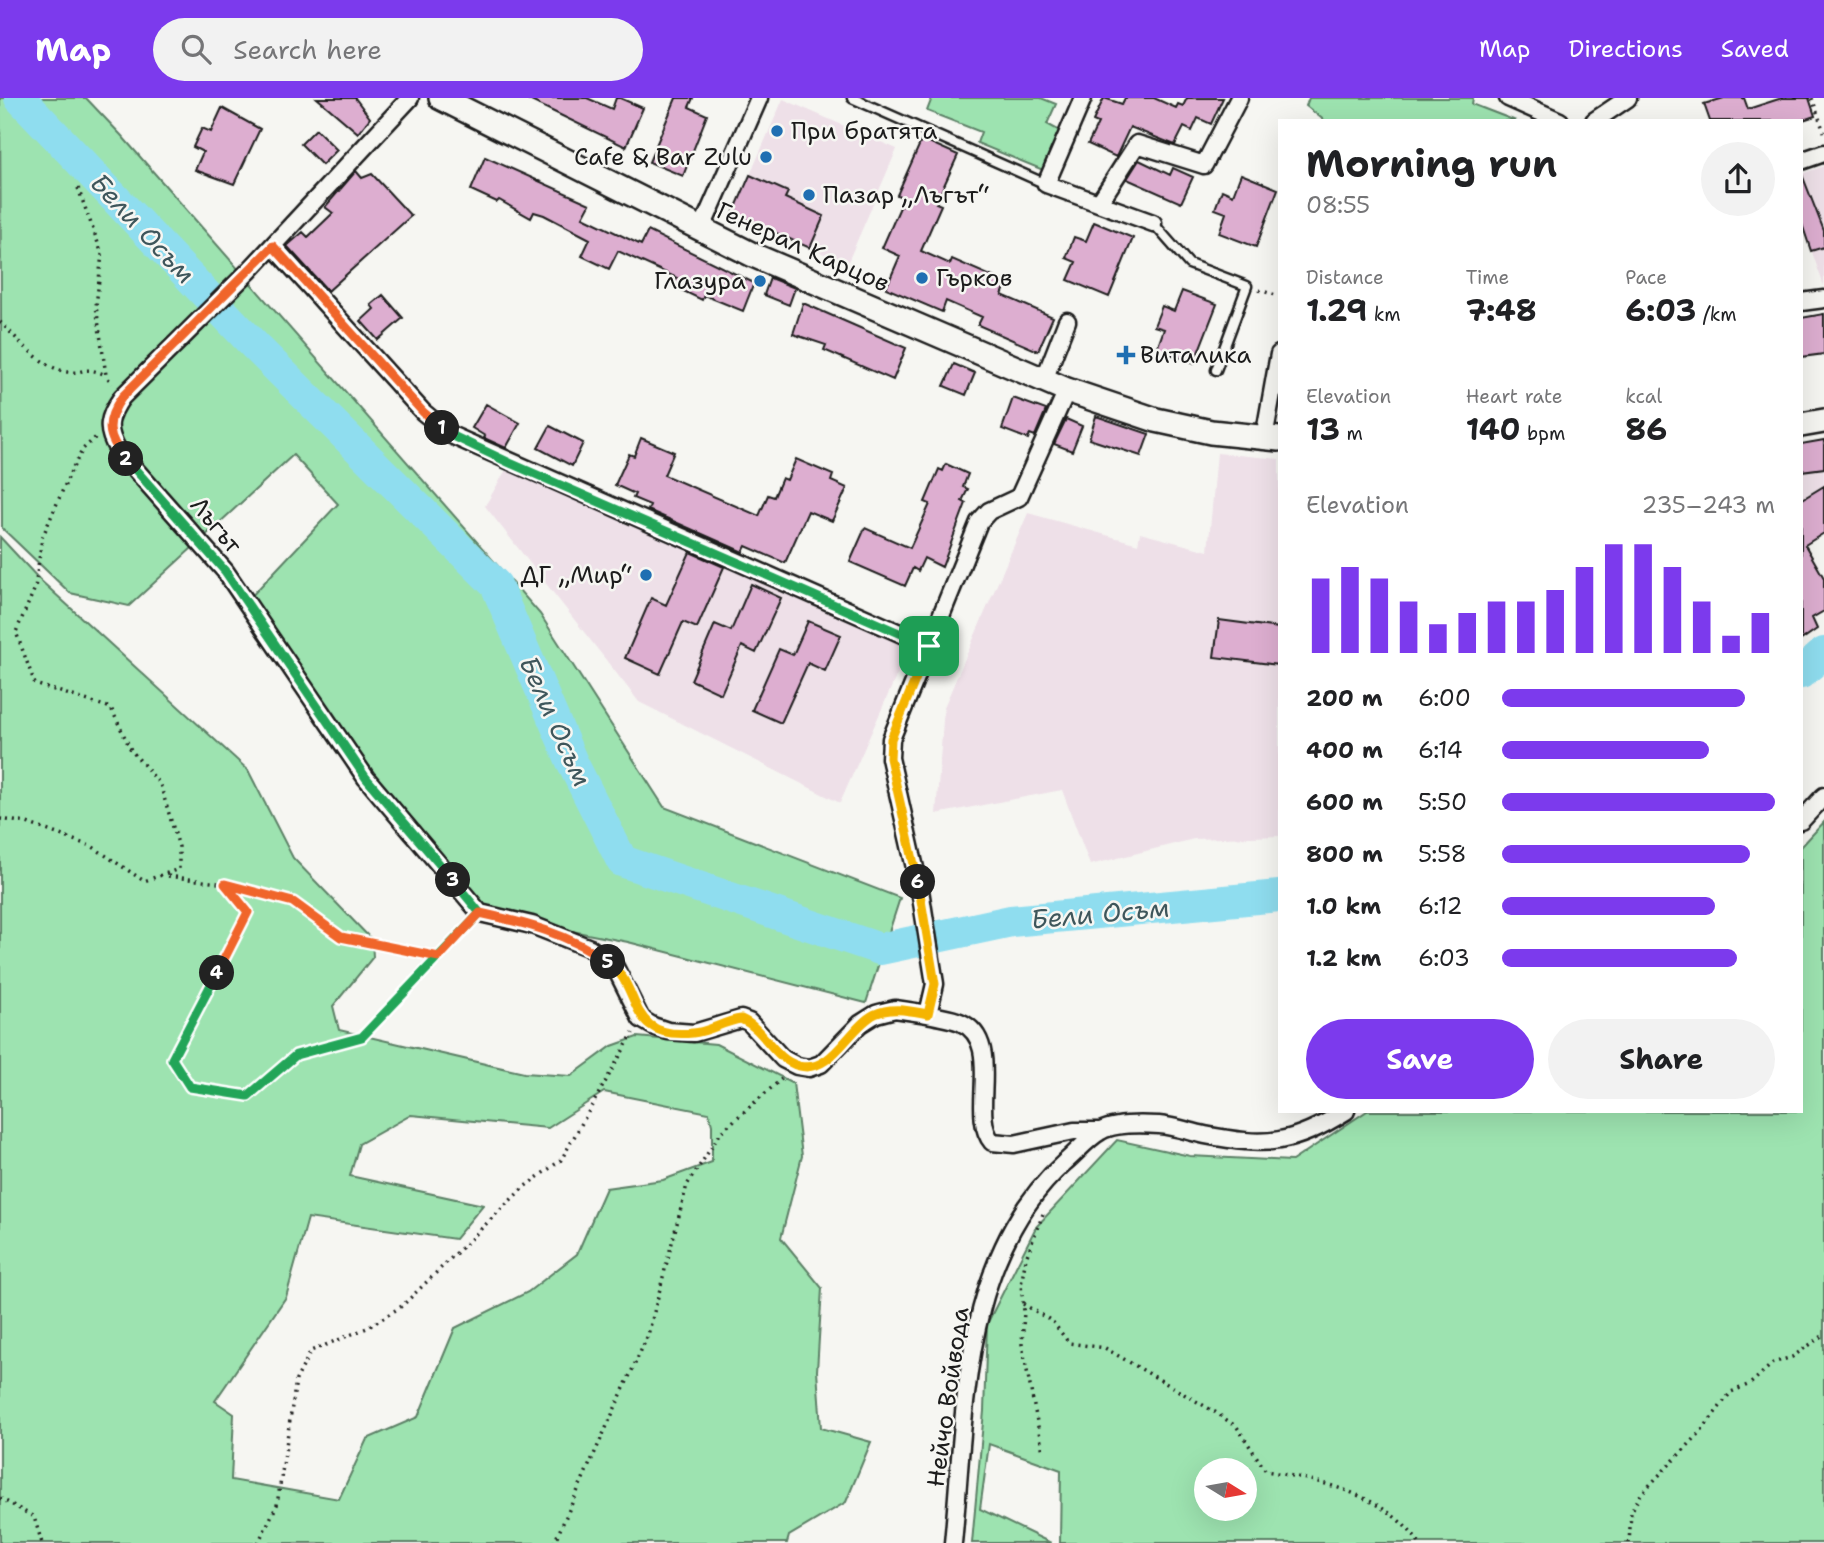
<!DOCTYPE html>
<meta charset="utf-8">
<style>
body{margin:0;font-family:"Shantell Sans",sans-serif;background:#f2f2f2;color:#202124;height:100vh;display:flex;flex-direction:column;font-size:26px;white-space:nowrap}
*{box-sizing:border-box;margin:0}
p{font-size:23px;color:#757577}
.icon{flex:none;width:38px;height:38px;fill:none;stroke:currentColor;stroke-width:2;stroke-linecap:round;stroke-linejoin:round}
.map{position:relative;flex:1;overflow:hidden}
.sheet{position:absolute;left:1278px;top:21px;width:525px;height:994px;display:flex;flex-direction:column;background:#fff;border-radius:0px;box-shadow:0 7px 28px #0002}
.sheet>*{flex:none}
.needle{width:46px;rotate:101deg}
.fabs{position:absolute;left:1194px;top:1360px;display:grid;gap:14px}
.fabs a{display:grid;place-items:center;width:63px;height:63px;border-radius:50%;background:#fff;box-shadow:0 7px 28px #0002;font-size:35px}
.pin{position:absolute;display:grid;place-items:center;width:60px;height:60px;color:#fff;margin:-30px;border-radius:14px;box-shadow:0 4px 10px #0006}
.km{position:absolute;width:35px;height:35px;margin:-18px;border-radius:50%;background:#222;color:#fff;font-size:19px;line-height:35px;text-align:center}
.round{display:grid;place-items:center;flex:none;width:74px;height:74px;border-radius:37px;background:#f2f2f2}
.summary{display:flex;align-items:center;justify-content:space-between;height:119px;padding:0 28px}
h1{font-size:38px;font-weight:700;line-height:52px}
.stats{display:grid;grid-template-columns:repeat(3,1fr);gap:10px;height:119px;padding:7px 28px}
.stats div{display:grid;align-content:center}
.stats b{font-size:30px;font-weight:700}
.stats small{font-size:19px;font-weight:400}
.stats p{font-size:19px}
.chart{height:196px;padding:14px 28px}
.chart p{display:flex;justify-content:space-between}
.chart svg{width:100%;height:126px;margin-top:7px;stroke:#7c3aed;stroke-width:6}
.action{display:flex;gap:14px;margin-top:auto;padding:14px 28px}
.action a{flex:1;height:80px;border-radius:42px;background:#7c3aed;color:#fff;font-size:28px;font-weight:700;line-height:80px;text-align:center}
.action a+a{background:#f2f2f2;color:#202124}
ul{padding:0 28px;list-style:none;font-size:23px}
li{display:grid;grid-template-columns:112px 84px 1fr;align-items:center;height:52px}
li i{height:18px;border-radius:9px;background:#7c3aed}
header{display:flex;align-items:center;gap:42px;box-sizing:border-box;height:98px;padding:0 35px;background:#7c3aed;color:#fff}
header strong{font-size:33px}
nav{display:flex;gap:38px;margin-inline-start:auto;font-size:24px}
.search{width:490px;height:63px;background:#f2f2f2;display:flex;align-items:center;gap:18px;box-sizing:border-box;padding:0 24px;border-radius:38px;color:#757577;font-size:26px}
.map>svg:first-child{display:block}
</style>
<header>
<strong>Map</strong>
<div class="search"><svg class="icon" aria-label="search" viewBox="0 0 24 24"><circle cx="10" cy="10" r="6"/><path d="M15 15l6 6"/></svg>Search here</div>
<nav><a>Map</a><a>Directions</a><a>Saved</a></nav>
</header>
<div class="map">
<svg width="1824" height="1445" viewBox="0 0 1824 1445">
<rect width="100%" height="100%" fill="#f6f6f2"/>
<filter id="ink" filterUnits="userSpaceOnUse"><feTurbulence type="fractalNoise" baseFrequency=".0143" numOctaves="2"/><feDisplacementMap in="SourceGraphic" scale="14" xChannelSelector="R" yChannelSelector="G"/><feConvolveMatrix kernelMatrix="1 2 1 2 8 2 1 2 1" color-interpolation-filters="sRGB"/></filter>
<g filter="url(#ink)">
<path fill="#eee0e8" d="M 783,1 L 897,51 L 847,166 L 733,116 Z
M 1824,68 L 1824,188 L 1801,123 L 1801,76 Z
M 1824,342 L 1824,435 L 1806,447 L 1824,480 L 1824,513 L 1813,520 L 1817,531 L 1801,542 L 1801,346 Z
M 1217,355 L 1279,361 L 1279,738 L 1194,741 L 1090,767 L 1062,692 L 936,716 L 944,609 L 1028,415 L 1138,446 L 1140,435 L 1208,453 Z
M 507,370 L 911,545 L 840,705 L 639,604 L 485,408 Z"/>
<path fill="#9de3b0" stroke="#5c8066" stroke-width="2" fill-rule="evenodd" d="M 0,0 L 86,0 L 121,37 L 540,516 L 664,709 L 900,800 L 866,905 L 628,844 L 480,815 L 366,679 L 246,504 L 338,406 L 293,357 L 129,508 L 70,495 L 2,430 Z
M 932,0 L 1041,0 L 1056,6 L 1047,26 L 1060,33 L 1043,72 L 977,45 L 981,34 L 927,13 Z
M 1309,0 L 1473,0 L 1472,6 L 1516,23 L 1325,23 L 1306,8 Z
M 0,439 L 39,481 L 248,672 L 293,760 L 372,842 L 373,859 L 333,908 L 339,932 L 524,975 L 571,978 L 612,948 L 637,939 L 716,946 L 793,985 L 802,1058 L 781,1140 L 822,1190 L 817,1273 L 821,1330 L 871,1344 L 846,1404 L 789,1438 L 787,1445 L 0,1445 ZM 604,994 L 709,1015 L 712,1027 L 712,1064 L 663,1082 L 606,1090 L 577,1156 L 528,1194 L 455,1230 L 418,1319 L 367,1341 L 339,1401 L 231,1382 L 234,1316 L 215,1303 L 286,1199 L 308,1120 L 455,1141 L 483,1107 L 350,1078 L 359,1046 L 411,1017 L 548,1030 Z
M 1824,724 L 1824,1445 L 1060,1445 L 1061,1372 L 989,1346 L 980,1411 L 1051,1445 L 972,1445 L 984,1313 L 987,1226 L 1036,1129 L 1117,1042 L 1190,1058 L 1292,1063 L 1367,1013 L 1801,1013 L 1801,749 ZM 1206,1372 L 1244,1372 L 1244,1410 L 1206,1410 Z"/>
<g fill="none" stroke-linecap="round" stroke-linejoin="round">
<path stroke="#8fddef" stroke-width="32" d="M 20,0 L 255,248 L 496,487 L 572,664 L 622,763 L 880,851 L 1011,823 L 1279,798
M 1801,575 L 1824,555"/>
</g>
<path fill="#ddaed0" stroke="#1c1c1c" stroke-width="2" d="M 317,0 L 355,0 L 370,20 L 358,35 Z
M 525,0 L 587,0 L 612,11 L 616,0 L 620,0 L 643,10 L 626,49 Z
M 676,0 L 693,0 L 689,9 L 707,17 L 683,78 L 649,64 Z
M 1104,0 L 1122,6 L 1125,0 L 1154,0 L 1176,10 L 1178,6 L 1183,8 L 1187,0 L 1223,0 L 1211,26 L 1198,20 L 1192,33 L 1184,29 L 1175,47 L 1130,29 L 1116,59 L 1088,46 L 1098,25 L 1093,23 Z
M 1724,0 L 1744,0 L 1748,11 L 1782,0 L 1809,0 L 1815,18 L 1800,23 L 1710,23 L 1704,6 Z
M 222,10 L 260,31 L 234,86 L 195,72 L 203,54 L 193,49 L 202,30 L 211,34 Z
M 316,31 L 337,52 L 322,67 L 301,46 Z
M 922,41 L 958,57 L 936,105 L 941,107 L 921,153 L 950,166 L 952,161 L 1007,185 L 1002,197 L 1053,219 L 1038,253 L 978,227 L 982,219 L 946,203 L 942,214 L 886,190 L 900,158 L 882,150 L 904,100 L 897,97 Z
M 485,59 L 590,106 L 583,119 L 641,147 L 648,133 L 754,185 L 743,213 L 704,197 L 702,202 L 673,188 L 677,180 L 618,153 L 609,171 L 582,158 L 590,141 L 544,117 L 534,114 L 531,120 L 499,102 L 497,104 L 471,92 Z
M 1139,62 L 1170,77 L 1173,70 L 1193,79 L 1181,105 L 1127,81 Z
M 356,73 L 362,80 L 372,76 L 411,118 L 328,193 L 287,148 L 303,134 L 308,139 L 333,115 L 325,109 Z
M 1801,74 L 1824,133 L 1824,149 L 1811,153 L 1801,123 Z
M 1241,76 L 1278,91 L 1256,149 L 1219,135 L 1226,115 L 1215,111 L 1222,92 L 1233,97 Z
M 750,77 L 788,94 L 785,100 L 824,118 L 810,150 L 733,116 Z
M 1094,124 L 1133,140 L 1109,199 L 1068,182 L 1076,164 L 1066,160 L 1074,139 L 1086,143 Z
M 770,180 L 795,190 L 789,207 L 764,197 Z
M 1182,193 L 1217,206 L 1194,265 L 1157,251 L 1164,231 L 1154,228 L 1162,208 L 1174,213 Z
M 383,197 L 403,220 L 378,242 L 361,223 L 374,211 L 371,207 Z
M 803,205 L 906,250 L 893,282 L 824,252 L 826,247 L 793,236 Z
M 1824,216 L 1824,256 L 1801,259 L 1801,220 Z
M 954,266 L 975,275 L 966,297 L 944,288 Z
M 1013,300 L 1046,312 L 1035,338 L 1030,336 L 1028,341 L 1002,331 Z
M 486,306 L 520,325 L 506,350 L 484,340 L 485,338 L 472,330 Z
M 1096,318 L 1149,336 L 1141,358 L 1089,341 Z
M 1066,321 L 1082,328 L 1072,353 L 1054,346 Z
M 550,328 L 583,345 L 572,368 L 538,350 Z
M 641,340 L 674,354 L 664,377 L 759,418 L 768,397 L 774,399 L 782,380 L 787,382 L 796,361 L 833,377 L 831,383 L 847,390 L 832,423 L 808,413 L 785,465 L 746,448 L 743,454 L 648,412 L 650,407 L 633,400 L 635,396 L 615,387 L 629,356 L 634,358 Z
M 1824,342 L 1824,370 L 1801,373 L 1801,346 Z
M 946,366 L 968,376 L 963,389 L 968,391 L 962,403 L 966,405 L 942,469 L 924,460 L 918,473 L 913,470 L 905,488 L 850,464 L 865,430 L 910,450 L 930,406 L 925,404 L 939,371 L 943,373 Z
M 1824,388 L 1824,435 L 1805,447 L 1824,480 L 1824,513 L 1812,520 L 1817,531 L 1801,542 L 1801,402 Z
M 690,454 L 724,469 L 697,530 L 683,524 L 660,576 L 625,560 L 651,500 L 666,507 Z
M 751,486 L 781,500 L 756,555 L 742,548 L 721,596 L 691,582 L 715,526 L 731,533 Z
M 1219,522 L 1279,530 L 1279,567 L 1214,559 Z
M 808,523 L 841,537 L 825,573 L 808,565 L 781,625 L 752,612 L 779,551 L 793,557 Z"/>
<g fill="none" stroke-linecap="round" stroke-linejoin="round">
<defs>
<path id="lane" d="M 852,0 L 1046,86
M 1153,125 L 1189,166 L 1247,188 L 1216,272"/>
<path id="street" d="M 410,0 L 249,173 L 122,299 C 108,319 105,331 118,352 L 225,473 L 366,680 L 480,815 L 532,827 L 590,850 L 615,869 L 641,921 L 653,928 L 668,933 L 694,935 L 741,921 L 749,924 L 783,961 L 797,968 L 809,970 L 821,966 L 860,926 L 876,916 L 895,911 L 928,916 L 935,886 L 920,792 L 890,660 L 891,641 L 979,424 L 989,413 L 1019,399 L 1067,292
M 1083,0 L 1046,86 L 1153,125
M 1508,0 L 1560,23
M 1594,23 L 1628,0
M 1801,63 L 1824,55
M 1099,105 L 1137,46 L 1204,67 L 1239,0
M 701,132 L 759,0
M 273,148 L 423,314 L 451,337 L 929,548
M 1801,204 L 1824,201
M 1044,282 L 1067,223
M 1264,340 L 1279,256
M 1801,723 L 1824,698
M 928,916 C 939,919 951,920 960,924 C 1005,943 968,1016 992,1044 L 1014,1046 L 1074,1033 L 1101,1033
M 953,1445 C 966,1316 960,1158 1065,1064 C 1076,1055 1088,1040 1101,1033 C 1115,1025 1143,1026 1159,1027 C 1174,1028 1190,1034 1205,1037 C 1267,1049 1292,1047 1346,1013"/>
<path id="secondary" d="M 441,0 L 753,157 L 1067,292 L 1156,322 L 1211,334 L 1279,341
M 1801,327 L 1824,323"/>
</defs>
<use href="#lane" stroke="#1c1c1c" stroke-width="13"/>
<use href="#street" stroke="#1c1c1c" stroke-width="21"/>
<use href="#secondary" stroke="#1c1c1c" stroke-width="28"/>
<path stroke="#1c1c1c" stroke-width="3.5" stroke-dasharray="2 5" stroke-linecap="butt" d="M 1812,0 L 1824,34
M 78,90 L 102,156 L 96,208 L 106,277 L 112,286
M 1259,192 L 1279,198
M 0,224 C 18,241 41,270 68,274 C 85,276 82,267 106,277
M 0,721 L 27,725 L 93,749 L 144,783 L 179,771 L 179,749 L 160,686 L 131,652 L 111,610 L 35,586 L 16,534 L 35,490 L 42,440 L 71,373 L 83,351 L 96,339
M 168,778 L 225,786 L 248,814 L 172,961 L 190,989 L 248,998 L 296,957 L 362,938 L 469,827
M 227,786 L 293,804 L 341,839 L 438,859
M 1043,1116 L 1026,1160 L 1021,1187 L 1024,1213 L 1022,1247 L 1043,1354
M 1023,1206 L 1052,1223 L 1069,1245 L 1105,1250 L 1215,1314 L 1237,1329 L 1266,1373 C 1322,1383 1385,1396 1419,1445
M 0,1400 L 34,1419 L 42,1445
M 258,1445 L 277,1407 L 296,1282 L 311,1253 L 367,1230 L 402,1208 L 524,1089 L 561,1062 L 633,935
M 554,1445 L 648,1237 L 687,1087 L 722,1033 L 785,978
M 1629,1445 L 1631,1414 L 1641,1396 L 1699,1336 L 1731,1294 L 1750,1286 L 1773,1265 L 1792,1259 L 1824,1237"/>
<use href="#lane" stroke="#f6f6f2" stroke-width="8"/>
<use href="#street" stroke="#f6f6f2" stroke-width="16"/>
<use href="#secondary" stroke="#f6f6f2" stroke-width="23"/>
</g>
</g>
<g fill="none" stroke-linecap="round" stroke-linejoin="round" filter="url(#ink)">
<defs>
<path id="split-1" d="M 442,330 L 451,337 L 510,365 L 929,548"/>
<path id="split-2" d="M 126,361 C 106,339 105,323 122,299 L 273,148 L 423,314 L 442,330"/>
<path id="split-3" d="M 126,361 L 225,473 L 366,680 L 453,782"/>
<path id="split-4" d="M 217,875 L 172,961 L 190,989 L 248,998 L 296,957 L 362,939 L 480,815 L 453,782"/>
<path id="split-5" d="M 217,875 L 248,814 L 225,786 L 293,804 L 341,839 L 439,859 L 480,815 C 525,825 570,836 608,864"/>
<path id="split-6" d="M 608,864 C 644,890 624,942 693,935 C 709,934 724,923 741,921 C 765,931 773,961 799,968 C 832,976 849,929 875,916 C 892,908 911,913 928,916 L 935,886 L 918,784"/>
<path id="split-7" d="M 918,784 L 890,660 L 891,641 L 929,548"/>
</defs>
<use href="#split-1" stroke="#fff" stroke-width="14"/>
<use href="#split-2" stroke="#fff" stroke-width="14"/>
<use href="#split-3" stroke="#fff" stroke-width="14"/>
<use href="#split-4" stroke="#fff" stroke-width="14"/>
<use href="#split-5" stroke="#fff" stroke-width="14"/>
<use href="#split-6" stroke="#fff" stroke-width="14"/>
<use href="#split-7" stroke="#fff" stroke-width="14"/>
<use href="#split-1" stroke="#22a559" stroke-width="9"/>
<use href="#split-2" stroke="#f0652b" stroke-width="9"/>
<use href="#split-3" stroke="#22a559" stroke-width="9"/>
<use href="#split-4" stroke="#22a559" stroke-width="9"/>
<use href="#split-5" stroke="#f0652b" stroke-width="9"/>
<use href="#split-6" stroke="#f5b400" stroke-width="9"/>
<use href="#split-7" stroke="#f5b400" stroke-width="9"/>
</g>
<g fill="#1f6fb2" stroke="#f6f6f2" stroke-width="2.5">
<circle cx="777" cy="33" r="7"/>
<circle cx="766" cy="59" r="7"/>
<circle cx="809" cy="97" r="7"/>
<circle cx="922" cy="180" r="7"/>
<circle cx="760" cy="183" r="7"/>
<path d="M1122.5 246.5h7v7h7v7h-7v7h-7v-7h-7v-7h7z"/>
<circle cx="646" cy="477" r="7"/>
</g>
<g text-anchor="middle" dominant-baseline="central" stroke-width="5" stroke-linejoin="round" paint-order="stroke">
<g font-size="24" fill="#1c1c1c" stroke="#f6f6f2" text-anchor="start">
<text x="791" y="33">При братята</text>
<text x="752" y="59" text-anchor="end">Cafe &amp; Bar Zulu</text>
<text x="823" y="97">Пазар „Лъгът“</text>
<text x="936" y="180">Гърков</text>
<text x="746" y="183" text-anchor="end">Глазура</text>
<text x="1140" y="257">Виталика</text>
<text x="632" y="477" text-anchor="end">ДГ „Мир“</text>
</g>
<g font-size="24" fill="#1c1c1c" stroke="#f6f6f2">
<text transform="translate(803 149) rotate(24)">Генерал Карцов</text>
<text transform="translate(216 427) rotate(50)">Лъгът</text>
<text transform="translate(948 1299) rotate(-82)">Нейчо Войвода</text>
</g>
<g font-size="26" font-style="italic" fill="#3e565b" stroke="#f6f6f2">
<text transform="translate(143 130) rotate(47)">Бели Осъм</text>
<text transform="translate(556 623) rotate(66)">Бели Осъм</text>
<text transform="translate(1100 815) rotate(-5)">Бели Осъм</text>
</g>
</g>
</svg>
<div class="fabs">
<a><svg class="needle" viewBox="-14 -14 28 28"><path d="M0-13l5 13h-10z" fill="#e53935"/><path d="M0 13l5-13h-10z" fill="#757577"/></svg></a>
</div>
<div class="pin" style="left:929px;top:548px;background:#1e9e55"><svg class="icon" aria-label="arrive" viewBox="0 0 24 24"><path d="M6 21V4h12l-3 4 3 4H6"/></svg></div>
<b class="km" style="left:442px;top:330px">1</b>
<b class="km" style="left:126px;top:361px">2</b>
<b class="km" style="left:453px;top:782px">3</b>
<b class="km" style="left:217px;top:875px">4</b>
<b class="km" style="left:608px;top:864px">5</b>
<b class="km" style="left:918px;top:784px">6</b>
<section class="sheet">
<div class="summary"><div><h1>Morning run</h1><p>08:55</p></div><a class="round"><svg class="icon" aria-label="share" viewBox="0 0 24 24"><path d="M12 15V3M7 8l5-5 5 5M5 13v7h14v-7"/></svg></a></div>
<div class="stats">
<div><p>Distance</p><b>1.29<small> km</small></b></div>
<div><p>Time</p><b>7:48</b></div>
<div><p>Pace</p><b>6:03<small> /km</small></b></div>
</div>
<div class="stats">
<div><p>Elevation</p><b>13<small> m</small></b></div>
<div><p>Heart rate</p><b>140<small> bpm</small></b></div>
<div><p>kcal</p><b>86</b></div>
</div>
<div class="chart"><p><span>Elevation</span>235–243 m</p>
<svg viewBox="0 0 160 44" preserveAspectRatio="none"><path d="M5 44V18M15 44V14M25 44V18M35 44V26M45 44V34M55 44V30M65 44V26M75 44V26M85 44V22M95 44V14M105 44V6M115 44V6M125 44V14M135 44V26M145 44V38M155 44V30"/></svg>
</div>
<ul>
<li><b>200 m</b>6:00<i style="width:89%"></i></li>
<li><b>400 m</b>6:14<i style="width:76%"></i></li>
<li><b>600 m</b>5:50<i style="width:100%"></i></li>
<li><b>800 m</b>5:58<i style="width:91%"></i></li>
<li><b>1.0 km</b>6:12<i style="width:78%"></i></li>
<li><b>1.2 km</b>6:03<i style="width:86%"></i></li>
</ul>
<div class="action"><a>Save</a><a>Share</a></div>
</section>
</div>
